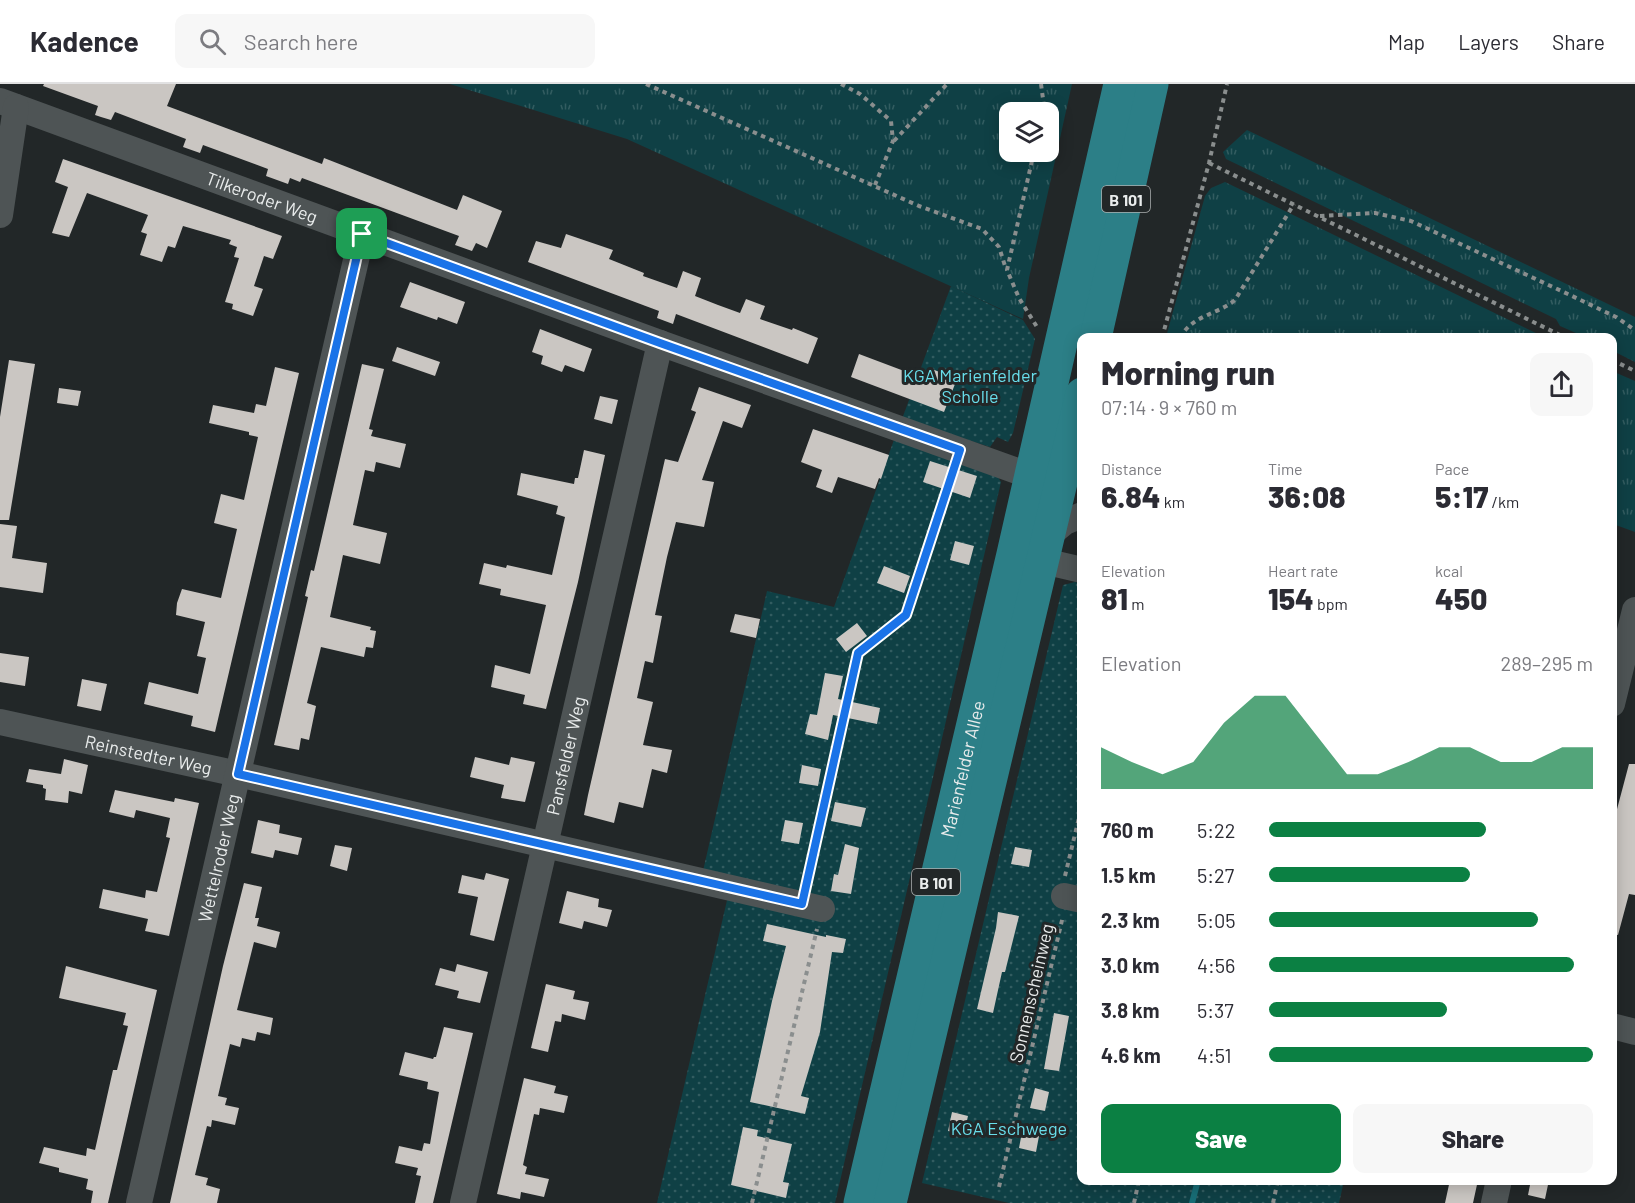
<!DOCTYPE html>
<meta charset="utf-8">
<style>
body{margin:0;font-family:Barlow,sans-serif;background:#f7f7f7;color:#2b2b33;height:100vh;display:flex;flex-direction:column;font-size:22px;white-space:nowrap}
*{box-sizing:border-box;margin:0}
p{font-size:20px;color:#7c7c81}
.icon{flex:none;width:33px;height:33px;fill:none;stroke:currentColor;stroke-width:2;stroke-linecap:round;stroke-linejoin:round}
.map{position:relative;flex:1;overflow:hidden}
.panel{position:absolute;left:1077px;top:249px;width:540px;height:852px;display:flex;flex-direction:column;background:#fff;border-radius:12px;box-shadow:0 3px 15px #0003}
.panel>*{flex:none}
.tools{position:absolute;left:999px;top:18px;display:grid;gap:12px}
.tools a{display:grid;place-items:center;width:60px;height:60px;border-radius:12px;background:#fff;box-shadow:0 3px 15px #0003;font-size:30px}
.pin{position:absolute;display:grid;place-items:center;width:51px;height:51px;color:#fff;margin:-26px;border-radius:12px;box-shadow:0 3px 9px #0006}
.round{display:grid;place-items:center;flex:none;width:63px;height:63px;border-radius:12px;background:#f7f7f7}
.headline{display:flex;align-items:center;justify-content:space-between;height:102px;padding:0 24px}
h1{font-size:33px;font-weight:800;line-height:45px}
.metrics{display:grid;grid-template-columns:repeat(3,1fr);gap:9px;height:102px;padding:6px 24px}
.metrics div{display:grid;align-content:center}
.metrics b{font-size:30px;font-weight:800}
.metrics small{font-size:16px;font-weight:400}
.metrics p{font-size:16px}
.chart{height:168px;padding:12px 24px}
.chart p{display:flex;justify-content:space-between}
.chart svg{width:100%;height:108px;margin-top:6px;fill:#0b8043;opacity:.7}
.button{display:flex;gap:12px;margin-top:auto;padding:12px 24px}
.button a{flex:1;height:69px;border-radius:12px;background:#0b8043;color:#fff;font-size:24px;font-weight:800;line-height:69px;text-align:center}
.button a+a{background:#f7f7f7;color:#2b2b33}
ul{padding:0 24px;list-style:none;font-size:20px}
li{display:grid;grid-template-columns:96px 72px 1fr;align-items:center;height:45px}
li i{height:15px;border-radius:8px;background:#0b8043}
header{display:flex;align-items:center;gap:36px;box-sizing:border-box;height:84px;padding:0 30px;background:#fff;border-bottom:2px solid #e1e1e2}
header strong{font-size:28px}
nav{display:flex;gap:33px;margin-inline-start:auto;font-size:21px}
.search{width:420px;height:54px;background:#f7f7f7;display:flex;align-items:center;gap:15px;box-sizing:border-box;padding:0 21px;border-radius:12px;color:#7c7c81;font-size:22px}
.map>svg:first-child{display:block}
</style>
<header>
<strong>Kadence</strong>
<div class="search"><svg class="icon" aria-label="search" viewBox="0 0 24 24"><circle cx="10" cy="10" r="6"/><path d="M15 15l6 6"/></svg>Search here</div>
<nav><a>Map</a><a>Layers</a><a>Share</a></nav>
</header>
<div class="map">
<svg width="1635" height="1119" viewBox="0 0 1635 1119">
<defs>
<pattern id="grass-tufts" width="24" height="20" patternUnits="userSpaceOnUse" patternTransform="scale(1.5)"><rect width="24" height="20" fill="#0f4045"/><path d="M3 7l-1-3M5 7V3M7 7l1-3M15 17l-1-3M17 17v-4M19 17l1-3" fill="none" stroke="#325c60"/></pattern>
<pattern id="garden-dots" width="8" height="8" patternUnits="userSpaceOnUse" patternTransform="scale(1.5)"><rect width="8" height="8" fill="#0f4045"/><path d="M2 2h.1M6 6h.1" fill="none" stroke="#325c60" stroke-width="1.8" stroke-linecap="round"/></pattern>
</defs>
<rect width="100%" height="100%" fill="#222728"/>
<path fill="url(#grass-tufts)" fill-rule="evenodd" d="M 450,0 L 1072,0 L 1029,194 L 1023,235 L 627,55 ZM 1010,28 L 1048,28 L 1048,68 L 1010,68 Z
M 1247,46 L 1635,233 L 1635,278 L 1613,267 L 1612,254 L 1585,253 L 1560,242 L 1556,235 L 1226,75 L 1223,68 Z
M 1225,98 L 1544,253 L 1166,253 L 1205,112 L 1211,104 Z
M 1612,287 L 1635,297 L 1635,448 L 1613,440 Z"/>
<path fill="url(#garden-dots)" d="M 951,202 L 1023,236 L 1035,255 L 1013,349 L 1008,358 L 997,353 L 990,363 L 902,335 Z
M 895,353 L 995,388 L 1001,398 L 835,1119 L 657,1119 L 728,812 L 703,787 L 767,507 L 834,523 Z
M 1075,498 L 1081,500 L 1082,1096 L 1344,1097 L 1339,1119 L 1009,1119 L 922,1099 L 1063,501 Z"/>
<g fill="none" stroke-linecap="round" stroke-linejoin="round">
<path stroke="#186d76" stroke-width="6" d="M 1192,1119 L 1198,1096"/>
</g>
<path fill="#cac6c2" d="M 44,0 L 176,0 L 167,22 L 322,80 L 324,74 L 457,126 L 463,111 L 502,127 L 487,164 L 476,159 L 472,167 L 455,161 L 459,152 L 302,94 L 300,98 L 290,94 L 288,100 L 266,92 L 268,85 L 203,61 L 200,69 L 183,63 L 186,55 L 115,28 L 111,36 L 101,33 L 95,31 L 98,22 L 43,2 Z
M 63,75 L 282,152 L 273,175 L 264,172 L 254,202 L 263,205 L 253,232 L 232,225 L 233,220 L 225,218 L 239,174 L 234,173 L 237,163 L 229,160 L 231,156 L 183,142 L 175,164 L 168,162 L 162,178 L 140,171 L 147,150 L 141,148 L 148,131 L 87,109 L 69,153 L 52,149 L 68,103 L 55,98 Z
M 566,150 L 613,166 L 609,175 L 644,189 L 643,192 L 677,204 L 683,187 L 701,194 L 695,212 L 718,221 L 740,229 L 746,215 L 765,222 L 760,235 L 792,246 L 793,244 L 818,254 L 808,280 L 676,230 L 673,240 L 657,234 L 659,227 L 528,178 L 536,157 L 561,164 Z
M 410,198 L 465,218 L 457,240 L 438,233 L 437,236 L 400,223 Z
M 540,245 L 592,265 L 584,288 L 565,281 L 562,288 L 541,280 L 543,272 L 532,268 Z
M 397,263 L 440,278 L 435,292 L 392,277 Z
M 859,270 L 928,296 L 932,285 L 957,295 L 944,328 L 851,293 Z
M 9,276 L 35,280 L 9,436 L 0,436 L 0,333 Z
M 362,280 L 384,285 L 369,345 L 373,346 L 371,352 L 406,360 L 400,384 L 376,378 L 374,388 L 365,386 L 353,441 L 387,449 L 380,480 L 343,471 L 330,533 L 371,543 L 370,546 L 376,547 L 373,564 L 366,563 L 364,573 L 321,563 L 307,619 L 316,622 L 309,656 L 301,654 L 299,666 L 274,661 L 308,513 L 305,512 L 311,486 L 314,487 Z
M 275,283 L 299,289 L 215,648 L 191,642 L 193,632 L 144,620 L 149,598 L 198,610 L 206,574 L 197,572 L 205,538 L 176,531 L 177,519 L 182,505 L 221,514 L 237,445 L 214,439 L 221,410 L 244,416 L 258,353 L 249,351 L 249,348 L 209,339 L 213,321 L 254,329 L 256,320 L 266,322 Z
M 699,303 L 751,321 L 742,344 L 723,337 L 702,396 L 714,398 L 704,443 L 676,438 L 667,473 L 655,531 L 662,532 L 653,579 L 645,577 L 637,614 L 653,618 L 643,661 L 672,666 L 667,689 L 652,685 L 643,724 L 619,718 L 614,739 L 584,731 L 588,711 L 665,375 L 678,378 L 696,328 L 691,326 Z
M 59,304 L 81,307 L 78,322 L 57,319 Z
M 600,312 L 618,316 L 612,340 L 594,335 Z
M 813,345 L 889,371 L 881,395 L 879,394 L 875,405 L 838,393 L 832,409 L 816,403 L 822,386 L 801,378 Z
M 584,366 L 605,371 L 578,498 L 546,625 L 523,620 L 525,611 L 491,603 L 495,581 L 530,590 L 546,521 L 500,511 L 501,505 L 479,500 L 484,479 L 506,484 L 507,481 L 552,491 L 565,433 L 556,430 L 558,422 L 517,411 L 521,389 L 574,400 L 575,394 L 578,394 Z
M 930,377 L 977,392 L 970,414 L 923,398 Z
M 0,440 L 17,442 L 12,474 L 47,479 L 43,509 L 0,503 Z
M 955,457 L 974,462 L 969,481 L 950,476 Z
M 884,482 L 910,492 L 904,509 L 877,499 Z
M 735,530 L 760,535 L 756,554 L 730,548 Z
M 857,539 L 867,552 L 846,568 L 836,555 Z
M 0,569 L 29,573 L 25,602 L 0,598 Z
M 825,589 L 843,592 L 838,615 L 880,624 L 877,640 L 833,631 L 828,656 L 805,650 L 810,630 L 817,631 Z
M 82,595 L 107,600 L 101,627 L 77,622 Z
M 475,673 L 509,681 L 511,673 L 535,678 L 525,718 L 501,714 L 504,701 L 470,693 Z
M 64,675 L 88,681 L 82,710 L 69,707 L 68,719 L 45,716 L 46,705 L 43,704 L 43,701 L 26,698 L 29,685 L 61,690 Z
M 1629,680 L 1635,680 L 1635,811 L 1629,810 L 1618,851 L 1612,850 L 1612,744 Z
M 802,681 L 821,685 L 818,702 L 799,699 Z
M 115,706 L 174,718 L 175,714 L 199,719 L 169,852 L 145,847 L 148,835 L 99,824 L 103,805 L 145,814 L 146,806 L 157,808 L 170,754 L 166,753 L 170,734 L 136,726 L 134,734 L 109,728 Z
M 835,718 L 866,724 L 861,743 L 831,737 Z
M 258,736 L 280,741 L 279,749 L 302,754 L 298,771 L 275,766 L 273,774 L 251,769 Z
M 785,736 L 803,739 L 799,760 L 781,757 Z
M 845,760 L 859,764 L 851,810 L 831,807 L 834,790 L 838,791 Z
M 335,761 L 352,764 L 347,787 L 330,782 Z
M 1015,763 L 1032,766 L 1029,783 L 1011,780 Z
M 486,789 L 509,795 L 494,857 L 470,851 L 478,813 L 458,809 L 462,791 L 484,796 Z
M 244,799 L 262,803 L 255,834 L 259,834 L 257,842 L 280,848 L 276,864 L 254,858 L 237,926 L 273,934 L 270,951 L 257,948 L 255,957 L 242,954 L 240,963 L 230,960 L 218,1012 L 227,1014 L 225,1021 L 239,1024 L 235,1041 L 212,1036 L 211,1043 L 207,1042 L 195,1091 L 208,1094 L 206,1101 L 220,1105 L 217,1119 L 170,1119 L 223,882 Z
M 567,807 L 599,815 L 598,823 L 612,826 L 607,843 L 584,837 L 582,845 L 559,839 Z
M 998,828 L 1019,832 L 1005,888 L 1002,888 L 993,929 L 977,925 L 996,844 Z
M 767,840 L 826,853 L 826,851 L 846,855 L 843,869 L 832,868 L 820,948 L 801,1012 L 809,1014 L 805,1030 L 750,1018 L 772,917 L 786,862 L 763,857 Z
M 457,880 L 488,888 L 480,919 L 457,914 L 459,907 L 435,901 L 440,884 L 455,888 Z
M 66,882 L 157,906 L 108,1119 L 91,1119 L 93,1107 L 86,1105 L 88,1095 L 59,1088 L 59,1084 L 39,1079 L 44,1063 L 86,1072 L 87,1064 L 95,1066 L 113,986 L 117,986 L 128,942 L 123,941 L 126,929 L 59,914 Z
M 546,900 L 575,907 L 573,915 L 589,918 L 585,936 L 562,930 L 561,938 L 555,937 L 548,968 L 531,964 Z
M 1054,929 L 1069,932 L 1059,987 L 1044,985 Z
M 444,943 L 473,949 L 433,1119 L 415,1119 L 421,1092 L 416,1091 L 418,1084 L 395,1079 L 399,1062 L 422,1067 L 424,1059 L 430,1060 L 439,1008 L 427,1005 L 428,998 L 399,991 L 405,968 L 433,975 L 434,973 L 436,973 Z
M 524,994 L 556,1002 L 554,1009 L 568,1012 L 564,1029 L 540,1024 L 539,1031 L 534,1030 L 523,1081 L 527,1083 L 525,1090 L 549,1095 L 544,1113 L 521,1108 L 520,1115 L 497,1110 Z
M 1035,1004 L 1049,1008 L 1045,1027 L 1030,1024 Z
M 952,1028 L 968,1032 L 964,1050 L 948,1047 Z
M 743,1043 L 758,1046 L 757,1052 L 792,1060 L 783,1098 L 789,1099 L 786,1114 L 731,1101 Z
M 1022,1048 L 1039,1052 L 1036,1068 L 1019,1064 Z
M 1450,1096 L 1478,1096 L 1473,1119 L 1445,1119 Z
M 1531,1096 L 1549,1096 L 1545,1115 L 1528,1111 Z"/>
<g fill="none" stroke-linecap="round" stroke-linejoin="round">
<path stroke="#8a8e8e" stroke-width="4" stroke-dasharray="4.5 4.5" stroke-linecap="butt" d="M 646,0 L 919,122 L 982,145 L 999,163 L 1006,185
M 841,0 L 860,10 L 891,37 L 893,57 L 875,101
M 1041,0 L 1044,22 L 1043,28
M 894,57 L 947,0
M 1034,68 L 1007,186 L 1019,214 L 1037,243
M 1209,79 L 1566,254
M 1320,132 L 1375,129 L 1411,137 L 1570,211 L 1616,233 L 1635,246
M 1162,254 L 1209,79 L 1227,0
M 1180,254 C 1192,231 1217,231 1235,216 L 1294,120
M 1612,276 L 1635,287
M 1065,792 L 1082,721
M 806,799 L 858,569 L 905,531 L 954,387
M 999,1103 L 1063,832
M 752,1119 L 817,845
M 1134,1119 L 1139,1096
M 1273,1119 L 1278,1096"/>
<g stroke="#4e5455" stroke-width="26">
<path id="s1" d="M 0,17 L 660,259 L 1031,392 L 1049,397"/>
<path d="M 0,131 L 16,23"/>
<path d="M 1048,452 L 1065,438 L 1082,431"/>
<path d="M 1026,473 L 1082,486"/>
<path d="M 1612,620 L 1635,526"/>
<path id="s2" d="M 0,638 L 238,690 L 822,825"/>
<path d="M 1064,812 L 1082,816"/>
<path d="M 1612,942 L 1635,948"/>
<path id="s3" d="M 139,1119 L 362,150"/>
<path id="s4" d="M 463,1119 L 660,259"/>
<path d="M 1494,1119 L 1499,1096"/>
</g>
<g stroke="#2c7f87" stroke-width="33">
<path d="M 1095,254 L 1152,0"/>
<path id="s5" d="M 860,1119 L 1013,470 L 1120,0"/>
<path d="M 890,1119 L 1082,310"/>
</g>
</g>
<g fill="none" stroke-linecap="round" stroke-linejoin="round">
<defs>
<path id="route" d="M 362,150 L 660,259 L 960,366 L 906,531 L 858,569 L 802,820 L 238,690 Z"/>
</defs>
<use href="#route" stroke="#fff" stroke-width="12"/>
<use href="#route" stroke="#1a73e8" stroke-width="8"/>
</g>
<g text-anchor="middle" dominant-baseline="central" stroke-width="6" stroke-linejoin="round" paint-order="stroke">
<g fill="#222728" stroke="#adb1b1" stroke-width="1.5">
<rect x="1102" y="102" width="48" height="26" rx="4.5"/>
<rect x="912" y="785" width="48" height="26" rx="4.5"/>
</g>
<g font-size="16" font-weight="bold" fill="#e9ecec">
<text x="1126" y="115">B 101</text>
<text x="936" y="798">B 101</text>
</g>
<g font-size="18" fill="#e9ecec" stroke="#222728">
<text stroke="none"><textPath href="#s1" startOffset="279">Tilkeroder Weg</textPath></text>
<text stroke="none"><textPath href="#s2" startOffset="152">Reinstedter Weg</textPath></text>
<text stroke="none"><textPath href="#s4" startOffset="459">Pansfelder Weg</textPath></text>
<text stroke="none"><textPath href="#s5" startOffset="446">Marienfelder Allee</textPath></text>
<text stroke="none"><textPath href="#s3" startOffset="354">Wettelroder Weg</textPath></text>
<text transform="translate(1031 909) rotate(-77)">Sonnenscheinweg</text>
</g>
<g font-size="18" fill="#68deeb" stroke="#222728">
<text x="970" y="291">KGA Marienfelder<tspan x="970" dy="21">Scholle</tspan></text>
<text x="1009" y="1044">KGA Eschwege</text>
</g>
</g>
</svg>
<div class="tools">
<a><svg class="icon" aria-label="layers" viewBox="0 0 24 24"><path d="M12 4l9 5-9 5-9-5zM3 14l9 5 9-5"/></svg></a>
</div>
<div class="pin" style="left:362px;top:150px;background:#1e9e55"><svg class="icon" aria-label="arrive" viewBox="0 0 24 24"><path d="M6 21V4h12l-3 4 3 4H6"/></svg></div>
<section class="panel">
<div class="headline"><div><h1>Morning run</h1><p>07:14 · 9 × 760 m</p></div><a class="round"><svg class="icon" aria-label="share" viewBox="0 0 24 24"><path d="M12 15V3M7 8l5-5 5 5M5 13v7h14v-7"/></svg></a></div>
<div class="metrics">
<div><p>Distance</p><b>6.84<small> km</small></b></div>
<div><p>Time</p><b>36:08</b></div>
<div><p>Pace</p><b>5:17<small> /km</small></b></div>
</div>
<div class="metrics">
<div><p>Elevation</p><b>81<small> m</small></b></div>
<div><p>Heart rate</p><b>154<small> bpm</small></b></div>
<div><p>kcal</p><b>450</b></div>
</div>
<div class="chart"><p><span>Elevation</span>289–295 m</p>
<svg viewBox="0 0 160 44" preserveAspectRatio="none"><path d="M0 44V27L10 33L20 38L30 33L40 17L50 6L60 6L70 22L80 38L90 38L100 33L110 27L120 27L130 33L140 33L150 27L160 27V44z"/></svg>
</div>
<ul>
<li><b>760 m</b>5:22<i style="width:67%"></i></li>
<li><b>1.5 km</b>5:27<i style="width:62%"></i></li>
<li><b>2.3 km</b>5:05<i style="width:83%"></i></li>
<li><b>3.0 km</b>4:56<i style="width:94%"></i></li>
<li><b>3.8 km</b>5:37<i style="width:55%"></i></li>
<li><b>4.6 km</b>4:51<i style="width:100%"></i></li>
</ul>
<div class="button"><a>Save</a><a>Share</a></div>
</section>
</div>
